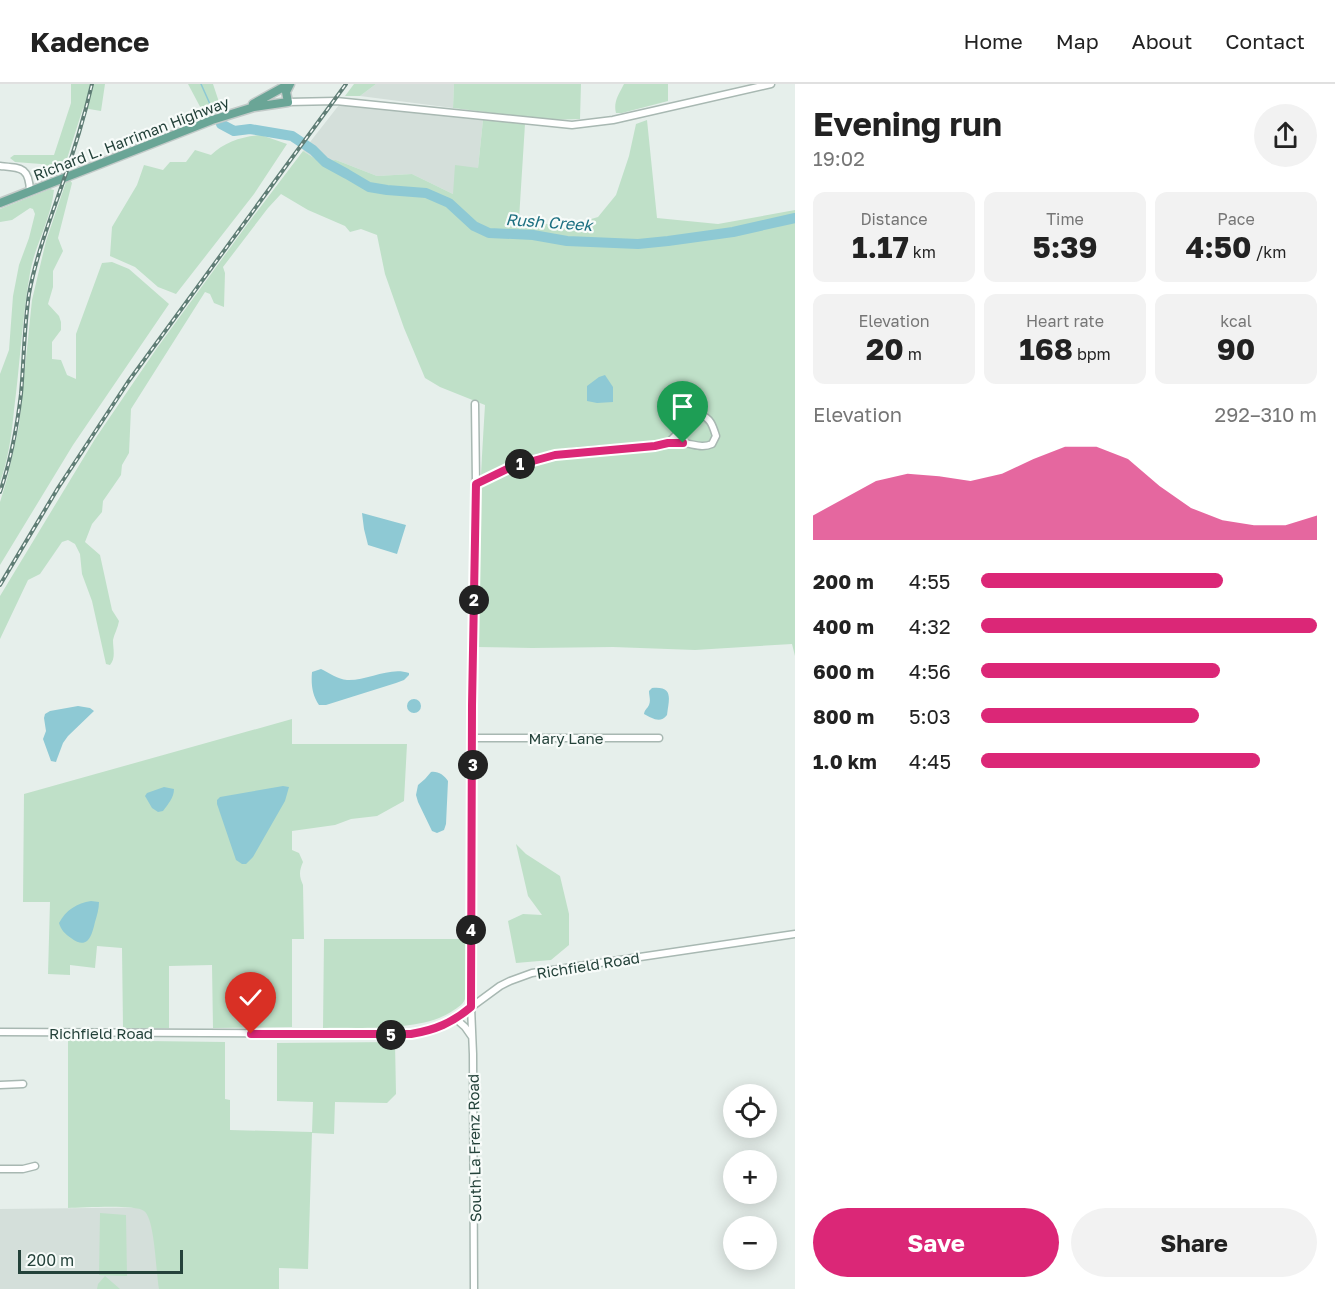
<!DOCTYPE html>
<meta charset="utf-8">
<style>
body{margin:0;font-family:"Golos Text",sans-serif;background:#f2f2f2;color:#222;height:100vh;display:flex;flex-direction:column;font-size:22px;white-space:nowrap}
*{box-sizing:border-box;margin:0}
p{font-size:20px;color:#767676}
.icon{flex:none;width:33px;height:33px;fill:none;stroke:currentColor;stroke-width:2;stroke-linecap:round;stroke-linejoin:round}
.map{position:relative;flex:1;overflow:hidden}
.panel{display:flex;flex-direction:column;background:#fff;width:540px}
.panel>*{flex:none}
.buttons{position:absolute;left:723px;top:1000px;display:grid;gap:12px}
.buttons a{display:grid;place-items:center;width:54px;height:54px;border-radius:50%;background:#fff;box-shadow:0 3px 15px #0003;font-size:30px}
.scale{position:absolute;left:18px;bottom:15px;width:165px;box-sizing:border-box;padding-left:6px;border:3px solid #24423a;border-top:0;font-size:16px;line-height:21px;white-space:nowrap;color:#24423a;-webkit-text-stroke:4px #f7fbf9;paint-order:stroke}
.pin{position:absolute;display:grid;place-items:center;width:51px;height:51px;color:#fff;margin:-62px -26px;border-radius:50% 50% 50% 0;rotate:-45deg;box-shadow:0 0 6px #0007}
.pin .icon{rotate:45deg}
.km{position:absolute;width:30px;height:30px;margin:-15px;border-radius:50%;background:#222;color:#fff;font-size:16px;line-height:30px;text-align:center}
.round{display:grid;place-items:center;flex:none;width:63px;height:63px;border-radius:32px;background:#f2f2f2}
.summary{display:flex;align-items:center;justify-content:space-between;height:102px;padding:0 18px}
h1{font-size:33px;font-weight:700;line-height:45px}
.stats{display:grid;grid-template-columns:repeat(3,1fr);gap:9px;height:102px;padding:6px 18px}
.stats div{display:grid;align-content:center;border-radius:12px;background:#f2f2f2;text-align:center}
.stats b{font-size:30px;font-weight:700}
.stats small{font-size:16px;font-weight:400}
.stats p{font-size:16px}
.chart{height:168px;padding:12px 18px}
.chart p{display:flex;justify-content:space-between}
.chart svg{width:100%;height:108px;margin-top:6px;fill:#db2777;opacity:.7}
.action{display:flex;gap:12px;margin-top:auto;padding:12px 18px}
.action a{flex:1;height:69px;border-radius:36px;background:#db2777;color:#fff;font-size:24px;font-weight:700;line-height:69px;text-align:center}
.action a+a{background:#f2f2f2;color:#222}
ul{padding:0 18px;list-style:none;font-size:20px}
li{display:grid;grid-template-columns:96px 72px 1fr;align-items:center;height:45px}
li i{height:15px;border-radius:8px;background:#db2777}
header{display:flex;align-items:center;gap:36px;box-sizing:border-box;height:84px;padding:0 30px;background:#fff;border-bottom:2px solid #e0e0e0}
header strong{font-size:28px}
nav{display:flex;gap:33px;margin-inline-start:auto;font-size:21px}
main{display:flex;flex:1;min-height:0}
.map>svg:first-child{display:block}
</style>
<header>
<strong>Kadence</strong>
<nav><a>Home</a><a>Map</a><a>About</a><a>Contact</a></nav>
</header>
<main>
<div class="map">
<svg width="795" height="1205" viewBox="0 0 795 1205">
<rect width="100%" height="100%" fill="#e6efeb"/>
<path fill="#d4dfda" d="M 376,0 L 454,0 L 453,24 L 360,12 Z
M 339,21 L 483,36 L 478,84 L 453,110 L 412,90 L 377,92 L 336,76 L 319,77 L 303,67 Z
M 185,1123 L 184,1205 L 0,1205 L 0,1125 Z"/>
<path fill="#bfe0c8" d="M 71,0 L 105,0 L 101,27 L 83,24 L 66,78 L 56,84 L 41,80 L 15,78 L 10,74 L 14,71 L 54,71 L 71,19 Z
M 188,0 L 213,0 L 220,21 L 218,28 L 205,32 Z
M 354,0 L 376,0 L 360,12 L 345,12 Z
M 454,0 L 581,0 L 580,35 L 551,36 L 453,24 Z
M 624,0 L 668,0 L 668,17 L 622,29 L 616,29 C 613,18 619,10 624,0 Z
M 483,36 L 525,40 L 519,135 L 564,143 L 598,133 L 616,111 L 629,72 L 636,40 L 647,36 L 657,134 L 718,140 L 795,126 L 795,572 L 792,560 L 695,566 L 613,563 L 532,564 L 477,563 C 476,482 480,401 485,321 L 440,303 L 425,294 L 404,244 L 385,190 L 377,151 L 361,145 L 350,148 L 345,142 L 308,126 L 281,110 L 268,124 L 223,183 L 225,189 L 224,223 L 214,219 L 210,210 L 205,208 L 131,325 L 129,369 L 122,381 L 121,391 L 103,417 L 102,428 L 92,440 L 85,458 L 100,471 L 112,526 L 119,537 C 118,544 114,550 113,556 C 113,565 116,574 110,581 L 106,580 L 92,517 L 82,490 L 80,470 L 75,460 L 68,456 L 62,458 L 40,490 L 28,496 L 0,555 L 0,512 L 95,355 L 157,264 L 246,142 L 303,67 L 319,77 L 336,76 L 377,92 L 412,90 L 453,110 L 455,81 L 478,84 Z
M 261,51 L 287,60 L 254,110 L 176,210 L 158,203 L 135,183 L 110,172 L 112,143 L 137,101 L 144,81 L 163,86 L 170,78 L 186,78 L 195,66 L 211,71 C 224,58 243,52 261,51 Z
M 70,96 L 72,99 L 58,154 L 63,167 L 53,187 L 53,203 L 48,220 L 59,232 L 61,238 L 61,246 L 52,258 L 52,275 L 61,276 L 67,291 L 76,295 L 76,250 L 102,179 L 112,178 L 129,185 L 169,220 L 73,361 L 0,481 L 0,418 L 7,395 L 19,342 L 32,216 L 46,157 L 66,98 Z
M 50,105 L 54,106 C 51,135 35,161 30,189 C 22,235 20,281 14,326 C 12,349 8,377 0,398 L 0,290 L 9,266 L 13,212 L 19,181 L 29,154 L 35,130 L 33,125 L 30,124 L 12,136 L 0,138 L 0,125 Z
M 292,635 L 292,660 L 407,660 L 404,717 L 377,732 L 351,735 L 335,741 L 292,747 L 292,766 L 299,769 L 303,778 C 299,787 299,792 303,801 L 304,855 L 292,855 L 292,943 L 213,944 L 212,881 L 169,882 L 169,944 L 123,944 L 122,864 L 97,862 L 95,884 L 70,881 L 70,891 L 48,890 L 50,818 L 23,818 L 24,710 Z
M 516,760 L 526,770 L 560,792 L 569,830 L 569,861 L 551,876 L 516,879 L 508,837 L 523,830 L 542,831 L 528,812 Z
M 324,855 L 466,855 L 466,912 C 464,921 458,923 451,928 C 419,948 361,943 323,944 Z
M 68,956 L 225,958 L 225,1015 L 230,1016 L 230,1046 L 312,1048 L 313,1018 L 277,1017 L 277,959 L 395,958 L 396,1010 L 387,1019 L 335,1018 L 334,1050 L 312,1049 L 308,1185 L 279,1184 L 279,1205 L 159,1205 C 156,1190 155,1134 144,1127 C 134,1120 83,1124 68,1124 Z
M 100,1129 L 126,1131 L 127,1192 L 99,1191 Z
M 105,1192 L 120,1205 L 97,1205 L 98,1200 Z"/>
<path fill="#8ec9d4" d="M 605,291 L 613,303 L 613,318 L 597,319 L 587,317 L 587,302 L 599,293 Z
M 362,429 L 406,441 L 397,470 L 368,461 L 364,445 Z
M 321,585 C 329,589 338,595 347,596 C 367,597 390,582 409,589 L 409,591 L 404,596 L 396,599 L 326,621 L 319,621 C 312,611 311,600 312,588 Z
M 652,604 C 674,602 669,615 667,631 C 660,640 652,634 644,630 C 645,625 647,625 649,621 C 651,616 649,612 649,607 Z
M407 622a7 7 0 1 1 14 0a7 7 0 1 1-14 0Z
M 78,622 L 90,624 L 94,627 L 68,652 L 63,659 L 57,675 L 56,678 L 51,677 L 43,655 L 46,647 L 44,634 L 45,630 L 50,627 Z
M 431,688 C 438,687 444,691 448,697 L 446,740 L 444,746 L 437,749 L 432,747 L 418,718 L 416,711 L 418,701 L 425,695 Z
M 283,702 L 289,703 L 285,717 L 253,773 L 246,780 L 242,780 L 236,776 L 217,720 L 217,716 L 220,713 Z
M 164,703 L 174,705 C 174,714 168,720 163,727 L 158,728 L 152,724 L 145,712 L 147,709 Z
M 91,817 L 99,818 C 99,825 97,831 95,838 C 92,851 88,867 71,854 C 65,850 61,846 59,839 C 66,826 77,819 91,817 Z"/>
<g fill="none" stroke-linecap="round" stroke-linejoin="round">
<path stroke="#8ec9d4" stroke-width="1.5" d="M 201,0 L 214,29"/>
<path stroke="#8ec9d4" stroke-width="10" d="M 221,40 L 234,47 L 250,45 L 292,52 L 313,66 L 325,78 L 347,90 L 369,103 L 387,106 L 426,109 L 449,119 L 474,142 L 489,149 L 533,151 L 567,157 L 638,160 L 668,157 L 733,148 L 795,134"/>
<defs>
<path id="minor" d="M 288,18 L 336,17 L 572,41 L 613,36 L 771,0
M 0,82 C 21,84 29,83 30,107
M 476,400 C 494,392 512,382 531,376 C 571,365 614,365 655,362 C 664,360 672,358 681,359 C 692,359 701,365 712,360 L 716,352 C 713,343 711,334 701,331 L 688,339 L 668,359
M 472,654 L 659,654
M 456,935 L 465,943 L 472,953
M 0,948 L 411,950 L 431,946 L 451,938 L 500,902 L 510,897 L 532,889 L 795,850
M 0,1001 L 23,1000
M 0,1085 L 23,1085 L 35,1082
M 474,1205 L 473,970 L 471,923 L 472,622 L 476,400 L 475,320"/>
<path id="major" d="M 253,20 L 289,0
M 0,119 L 212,36 L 254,23 L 288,18 L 286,8 L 290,0"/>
</defs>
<use href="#minor" stroke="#a8b8b2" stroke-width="9"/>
<use href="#major" stroke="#c2cac8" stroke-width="11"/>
<use href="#minor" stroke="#fff" stroke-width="6"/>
<use href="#major" stroke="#6aa596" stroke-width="8"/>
<defs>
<path id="rail" d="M 0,408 C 11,376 17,343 21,310 C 24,276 24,243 29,210 C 36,172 50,136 62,101 C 74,67 84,34 92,0
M 0,501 L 58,404 L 128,298 L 346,0"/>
</defs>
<use href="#rail" stroke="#5f7d75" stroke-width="4"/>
<use href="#rail" stroke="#f7fbf9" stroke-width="1.5" stroke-dasharray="4.5" stroke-linecap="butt"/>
</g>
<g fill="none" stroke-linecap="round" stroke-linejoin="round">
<defs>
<path id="route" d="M 251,950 L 411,950 C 435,946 452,939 471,923 L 472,622 L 476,400 L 511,383 L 555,371 L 655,362 L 668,359 L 683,359"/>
</defs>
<use href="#route" stroke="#fff" stroke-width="12"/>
<use href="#route" stroke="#db2777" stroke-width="8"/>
</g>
<g text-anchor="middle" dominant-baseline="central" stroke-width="4.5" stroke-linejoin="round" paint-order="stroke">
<g font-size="15" fill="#24423a" stroke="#f7fbf9">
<text transform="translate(131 54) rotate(-21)">Richard L. Harriman Highway</text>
<text x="566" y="654">Mary Lane</text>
<text transform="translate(588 881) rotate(-9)">Richfield Road</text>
<text x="101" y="949">Richfield Road</text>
<text transform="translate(474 1064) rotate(-91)">South La Frenz Road</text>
</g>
<g font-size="16" font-style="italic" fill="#1c6f80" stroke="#f7fbf9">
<text transform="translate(549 138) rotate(4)">Rush Creek</text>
</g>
</g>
</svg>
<div class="buttons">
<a><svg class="icon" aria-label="locate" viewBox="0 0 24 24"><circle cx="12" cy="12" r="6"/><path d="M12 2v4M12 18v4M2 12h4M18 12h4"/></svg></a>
<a>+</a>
<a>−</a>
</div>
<div class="scale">200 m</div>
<div class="pin" style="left:683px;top:359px;background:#1e9e55"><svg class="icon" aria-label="arrive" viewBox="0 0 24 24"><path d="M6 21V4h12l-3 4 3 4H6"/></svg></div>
<div class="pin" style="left:251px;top:950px;background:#d93025"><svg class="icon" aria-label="check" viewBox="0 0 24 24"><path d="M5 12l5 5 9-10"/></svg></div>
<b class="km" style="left:520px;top:380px">1</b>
<b class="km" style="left:474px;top:516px">2</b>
<b class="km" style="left:473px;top:681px">3</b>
<b class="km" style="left:471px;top:846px">4</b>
<b class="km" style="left:391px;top:951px">5</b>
</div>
<section class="panel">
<div class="summary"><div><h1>Evening run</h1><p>19:02</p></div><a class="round"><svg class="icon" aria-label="share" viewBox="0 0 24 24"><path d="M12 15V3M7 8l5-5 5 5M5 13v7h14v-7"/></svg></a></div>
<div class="stats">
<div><p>Distance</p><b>1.17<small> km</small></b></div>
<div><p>Time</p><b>5:39</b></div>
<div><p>Pace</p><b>4:50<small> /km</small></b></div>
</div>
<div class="stats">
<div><p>Elevation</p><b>20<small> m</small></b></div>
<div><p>Heart rate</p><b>168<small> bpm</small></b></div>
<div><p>kcal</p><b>90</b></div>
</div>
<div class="chart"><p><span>Elevation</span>292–310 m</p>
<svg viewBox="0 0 160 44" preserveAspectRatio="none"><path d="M0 44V34L10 27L20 20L30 17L40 18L50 20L60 17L70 11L80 6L90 6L100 11L110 22L120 31L130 36L140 38L150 38L160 34V44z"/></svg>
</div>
<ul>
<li><b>200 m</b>4:55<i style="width:72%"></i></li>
<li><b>400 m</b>4:32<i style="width:100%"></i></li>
<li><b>600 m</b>4:56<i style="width:71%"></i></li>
<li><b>800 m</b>5:03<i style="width:65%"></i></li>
<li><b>1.0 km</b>4:45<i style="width:83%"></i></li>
</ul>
<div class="action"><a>Save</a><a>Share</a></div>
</section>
</main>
